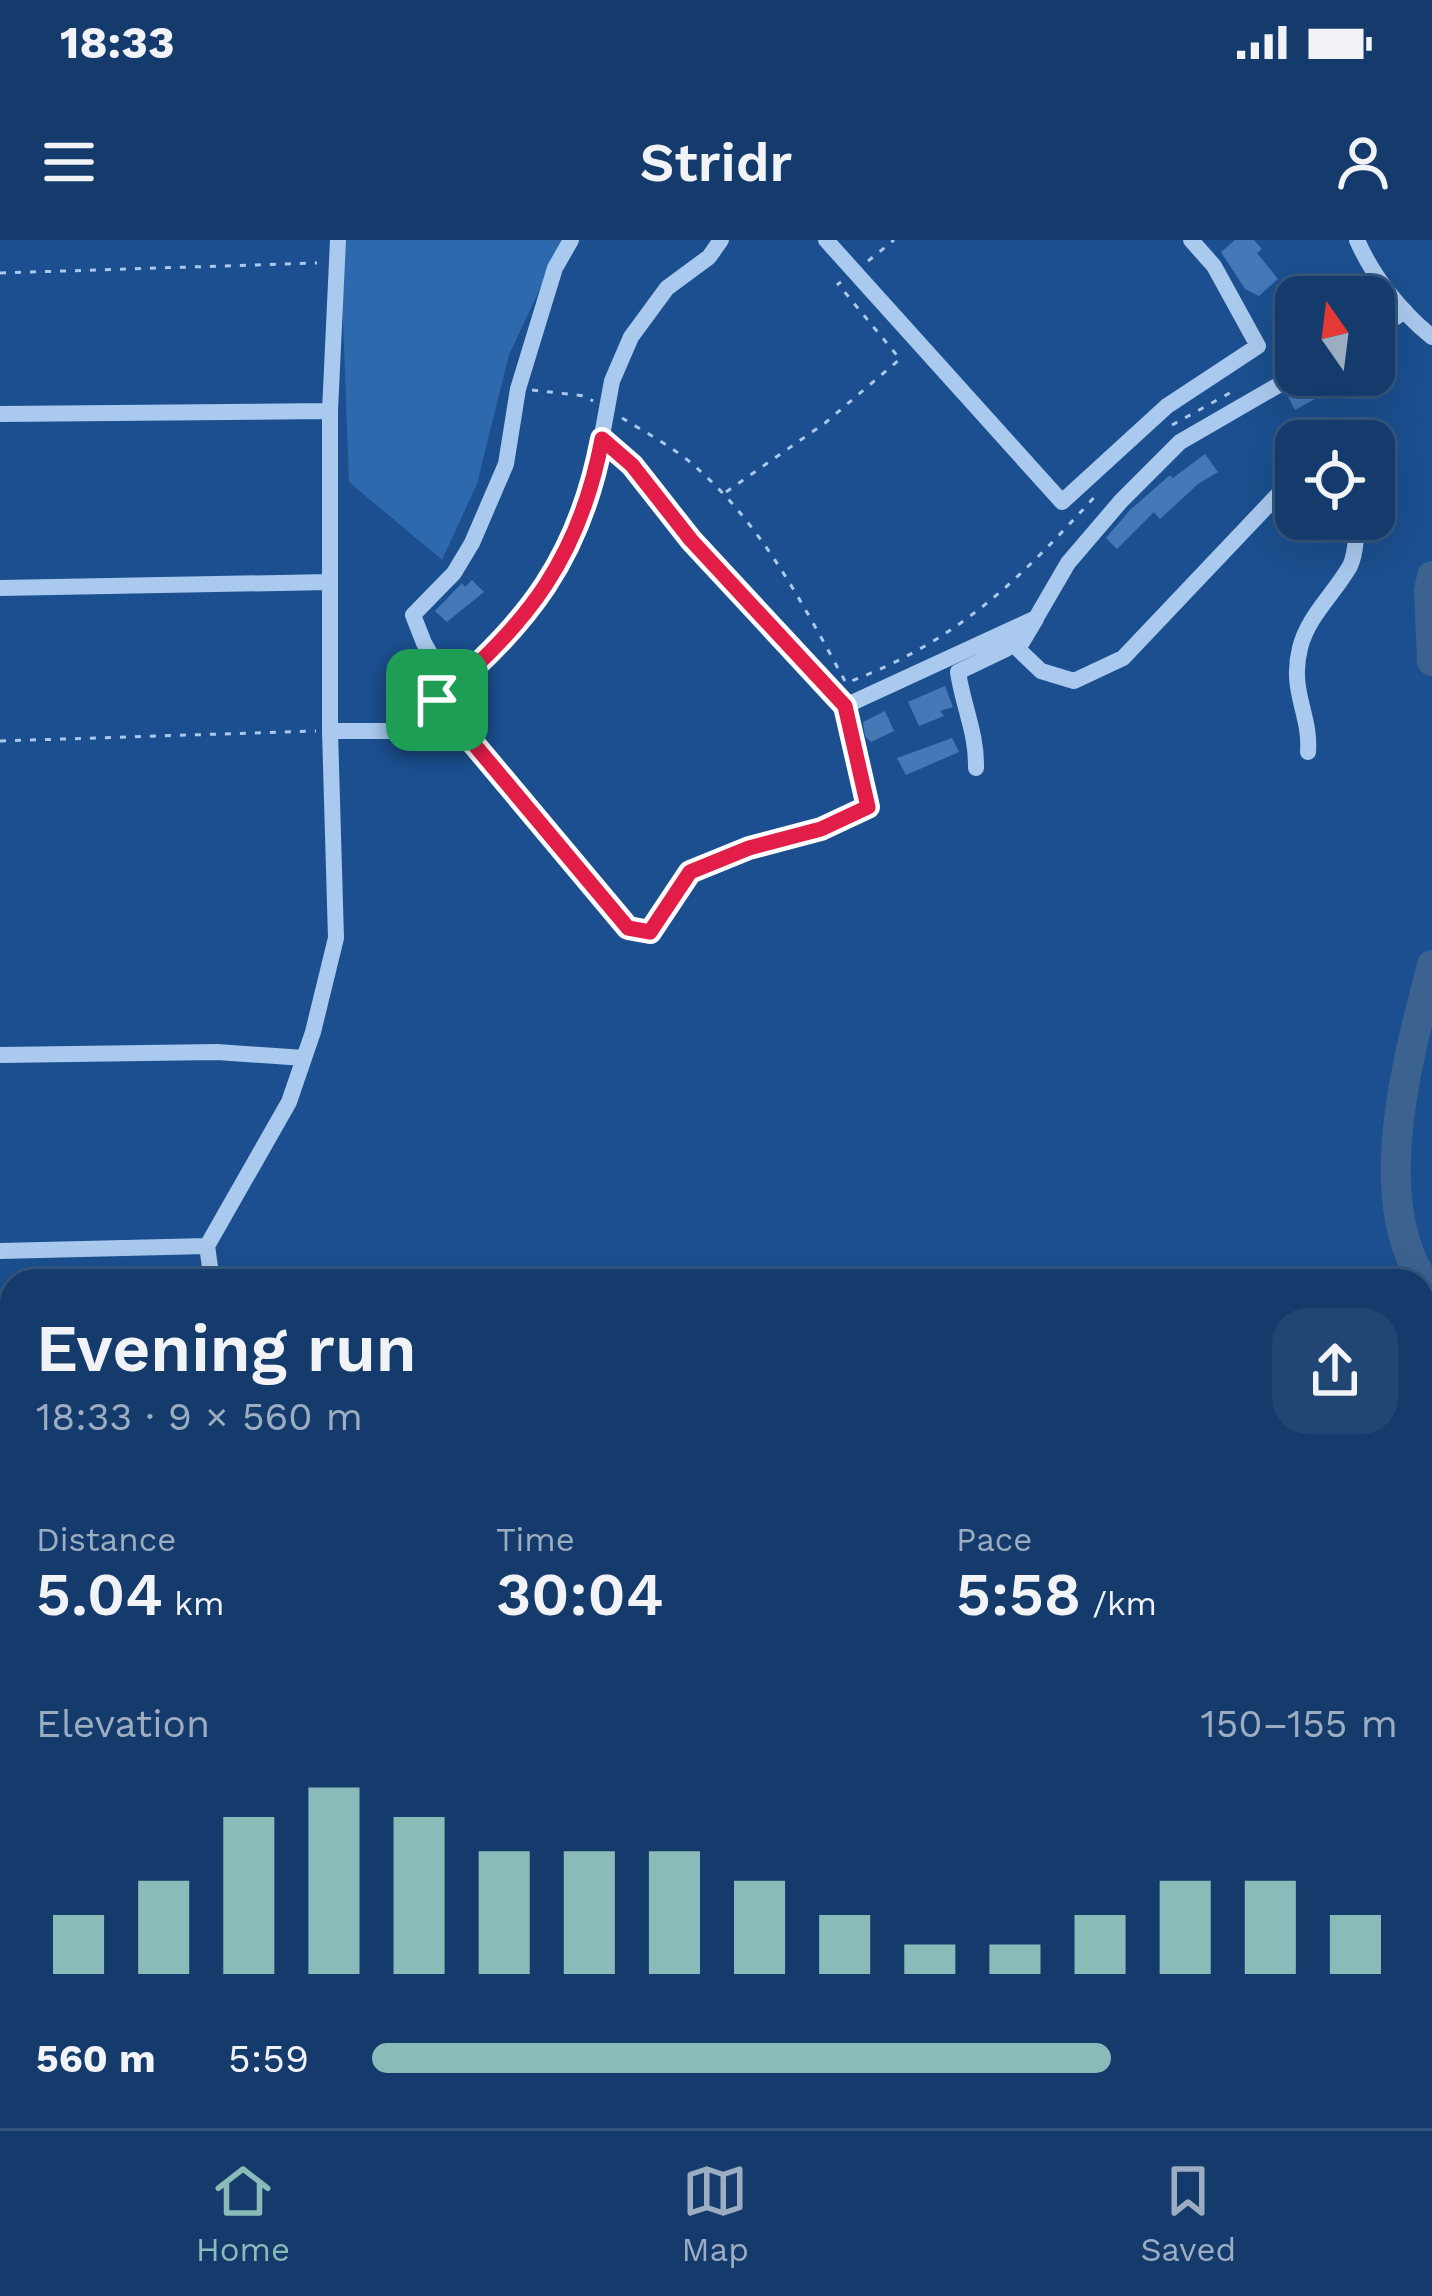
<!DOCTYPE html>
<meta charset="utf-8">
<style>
body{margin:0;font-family:"Work Sans",sans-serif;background:#214673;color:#f1f3f6;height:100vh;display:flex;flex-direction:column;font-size:45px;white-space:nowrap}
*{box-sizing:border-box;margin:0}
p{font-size:39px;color:#9dadc1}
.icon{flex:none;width:66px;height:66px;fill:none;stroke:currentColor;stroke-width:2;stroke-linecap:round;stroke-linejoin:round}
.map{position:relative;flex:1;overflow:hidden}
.sheet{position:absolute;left:0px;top:1029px;width:1434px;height:861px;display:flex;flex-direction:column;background:#143b6b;border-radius:36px 36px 0 0;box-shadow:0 12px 48px #0002,0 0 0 3px #33557e}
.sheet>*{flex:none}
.needle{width:78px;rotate:346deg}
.controls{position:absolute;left:1275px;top:36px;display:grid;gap:24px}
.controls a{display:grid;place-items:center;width:120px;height:120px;border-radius:24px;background:#143b6b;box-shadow:0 12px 48px #0002,0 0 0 3px #33557e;font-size:60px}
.pin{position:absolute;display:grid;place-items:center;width:102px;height:102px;color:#fff;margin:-51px;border-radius:24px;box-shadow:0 6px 18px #0006}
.round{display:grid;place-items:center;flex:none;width:126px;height:126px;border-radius:36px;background:#214673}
.overview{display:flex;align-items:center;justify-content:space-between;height:204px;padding:0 36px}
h1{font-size:66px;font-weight:600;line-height:90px}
.metrics{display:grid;grid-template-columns:repeat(3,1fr);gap:18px;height:204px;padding:12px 36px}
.metrics div{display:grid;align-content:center}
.metrics b{font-size:60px;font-weight:600}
.metrics small{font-size:33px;font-weight:400}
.metrics p{font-size:33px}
.chart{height:336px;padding:24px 36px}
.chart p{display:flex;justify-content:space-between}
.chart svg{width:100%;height:216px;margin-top:12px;stroke:#8bbbb9;stroke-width:6}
ul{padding:0 36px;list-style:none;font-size:39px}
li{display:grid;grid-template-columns:192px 144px 1fr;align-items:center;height:90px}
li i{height:30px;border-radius:15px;background:#8bbbb9}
.status{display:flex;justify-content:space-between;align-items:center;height:84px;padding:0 60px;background:#143b6b;direction:ltr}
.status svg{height:33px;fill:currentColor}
header{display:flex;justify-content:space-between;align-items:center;height:156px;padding:0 36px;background:#143b6b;font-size:54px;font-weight:600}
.menu{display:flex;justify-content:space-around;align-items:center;height:168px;border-top:3px solid #33557e;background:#143b6b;font-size:33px;color:#9dadc1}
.menu a{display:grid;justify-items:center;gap:6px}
.menu .active{color:#8bbbb9}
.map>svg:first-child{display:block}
</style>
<div class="status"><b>18:33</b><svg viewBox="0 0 49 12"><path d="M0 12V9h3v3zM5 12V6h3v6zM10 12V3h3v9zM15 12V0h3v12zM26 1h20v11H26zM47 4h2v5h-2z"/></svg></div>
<header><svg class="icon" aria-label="menu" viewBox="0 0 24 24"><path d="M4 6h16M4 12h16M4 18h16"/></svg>Stridr<svg class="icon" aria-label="person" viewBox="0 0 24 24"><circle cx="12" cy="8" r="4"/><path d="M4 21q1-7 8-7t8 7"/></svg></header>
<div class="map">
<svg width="1432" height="1888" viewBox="0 0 1432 1888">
<rect width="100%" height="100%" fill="#1b4f8f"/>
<path fill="#2e69ad" d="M 340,0 L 563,0 L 509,115 L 477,244 L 442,320 L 349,242 Z
M 1432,1507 L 1432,1611 L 1422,1623 L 1422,1512 Z
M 1120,1878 L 1248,1878 L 1244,1888 L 1117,1888 Z"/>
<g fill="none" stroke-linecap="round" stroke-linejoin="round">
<path stroke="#3c6290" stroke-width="30" d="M 1432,336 L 1429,351 L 1432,421
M 1432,725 C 1408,819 1364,970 1432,1053
M 1422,1664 L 1432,1651
M 1422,1878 L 1425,1888"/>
</g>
<path fill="#4478b7" d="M 1235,0 L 1254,0 L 1262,9 L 1257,13 L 1278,39 L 1259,56 L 1245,49 L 1221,12 Z
M 1309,135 L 1332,135 L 1338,146 L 1295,170 L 1287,155 L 1303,145 Z
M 1205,214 L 1218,232 L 1198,244 L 1160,279 L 1154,272 L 1117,309 L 1106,298 L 1130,270 L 1170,235 L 1173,238 Z
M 472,340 L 484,352 L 447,382 L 435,371 L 462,343 L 465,347 Z
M 945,446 L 953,467 L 940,471 L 944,476 L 919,486 L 908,462 Z
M 885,471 L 894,491 L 871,502 L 865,496 L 863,482 Z
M 952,498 L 959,512 L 906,535 L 897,518 Z"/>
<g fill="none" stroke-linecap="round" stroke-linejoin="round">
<path stroke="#a9c9ee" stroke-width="3" stroke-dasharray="6 9" stroke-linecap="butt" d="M 868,21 L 894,0
M 0,33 L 317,23
M 532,150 L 585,156 L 593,161
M 622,178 C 648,194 677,209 699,230 C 764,288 805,368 846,443 C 959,401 1020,339 1099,252
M 1172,185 L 1237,149
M 726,252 L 825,183 L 900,119 L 838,44 L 841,42
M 0,501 L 316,491
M 1422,1824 L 1432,1851
M 1394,1878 L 1399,1888"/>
<path stroke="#a9c9ee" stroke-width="16" d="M 826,0 L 1062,262 L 1167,166 L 1258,106 L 1214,26 L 1191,0
M 1357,0 C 1373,37 1401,72 1432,97
M 1374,91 L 1405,71
M 330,171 L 338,0
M 0,174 L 330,171 L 330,491 L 336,698 L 313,792 L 289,862 L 207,1006 L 212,1041
M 0,348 L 330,342
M 1036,379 L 1018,409 L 1041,431 L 1074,441 L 1123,418 L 1290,242 L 1296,241
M 450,449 L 539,360 L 574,299 L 596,228 L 612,141 L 631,97 L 667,48 L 709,17 L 721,0
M 437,460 L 628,688 L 650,691 L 690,632 L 749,608 L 821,589 L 868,567 L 845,466 L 691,300 L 632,225 L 601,199
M 845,466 L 1036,378 L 1068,323 L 1121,261 L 1180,202 L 1296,135
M 330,491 L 400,491 L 450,449 L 424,403 L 413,375 L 454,333 L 472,303 L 506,224 L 518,149 L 555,28 L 571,0
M 1308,512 C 1311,474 1289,452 1300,408 C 1308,376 1334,354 1350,326 C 1357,312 1355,294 1359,279
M 976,528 C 977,494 963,466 958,432 L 1006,409 L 1023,392
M 0,815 L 217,812 L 304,818
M 0,1011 L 207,1006
M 1432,1069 L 1423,1080 L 1432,1090
M 0,1417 L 12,1418
M 1422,1615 L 1432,1604
M 0,1740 L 12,1740
M 238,1888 L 239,1878
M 801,1888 L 802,1878
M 1130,1888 L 1131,1878
M 1232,1888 L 1235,1878"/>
<path stroke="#f0f6ff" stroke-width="21" d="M 0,1215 L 12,1216
M 1422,1291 L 1432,1293"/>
</g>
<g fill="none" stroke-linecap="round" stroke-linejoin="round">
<defs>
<path id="route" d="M 602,199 L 632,225 L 691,300 L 845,466 L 868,567 L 821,589 L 749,608 L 690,632 L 650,692 L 628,688 L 437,460 C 528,385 580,316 602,199 Z"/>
</defs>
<use href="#route" stroke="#fff" stroke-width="24"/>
<use href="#route" stroke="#e11d48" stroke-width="15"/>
</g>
</svg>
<div class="controls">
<a><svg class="needle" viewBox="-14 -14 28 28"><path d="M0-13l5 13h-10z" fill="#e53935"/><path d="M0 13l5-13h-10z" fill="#9dadc1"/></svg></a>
<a><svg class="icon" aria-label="locate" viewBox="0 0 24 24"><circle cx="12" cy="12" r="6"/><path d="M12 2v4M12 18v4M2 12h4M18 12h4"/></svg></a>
</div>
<div class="pin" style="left:437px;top:460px;background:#1e9e55"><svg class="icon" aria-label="arrive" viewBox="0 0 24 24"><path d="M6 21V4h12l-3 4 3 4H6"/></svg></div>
<section class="sheet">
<div class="overview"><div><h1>Evening run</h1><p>18:33 · 9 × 560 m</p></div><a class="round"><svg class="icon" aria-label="share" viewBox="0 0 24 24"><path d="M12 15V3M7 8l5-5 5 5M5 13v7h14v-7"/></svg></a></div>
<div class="metrics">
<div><p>Distance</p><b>5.04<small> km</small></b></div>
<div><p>Time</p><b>30:04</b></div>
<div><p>Pace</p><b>5:58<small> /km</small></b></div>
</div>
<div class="chart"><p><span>Elevation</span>150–155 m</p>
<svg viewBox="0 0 160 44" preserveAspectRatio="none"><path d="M5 44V32M15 44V25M25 44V12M35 44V6M45 44V12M55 44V19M65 44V19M75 44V19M85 44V25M95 44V32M105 44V38M115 44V38M125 44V32M135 44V25M145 44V25M155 44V32"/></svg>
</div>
<ul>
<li><b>560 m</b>5:59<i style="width:72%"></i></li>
</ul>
</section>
</div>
<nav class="menu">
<a class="active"><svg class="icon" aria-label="home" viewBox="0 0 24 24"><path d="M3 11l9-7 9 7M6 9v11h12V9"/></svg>Home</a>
<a><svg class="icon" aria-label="map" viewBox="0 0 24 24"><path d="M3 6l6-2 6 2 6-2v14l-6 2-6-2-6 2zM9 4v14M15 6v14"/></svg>Map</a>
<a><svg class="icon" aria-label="saved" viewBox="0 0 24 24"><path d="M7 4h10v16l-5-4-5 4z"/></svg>Saved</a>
</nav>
